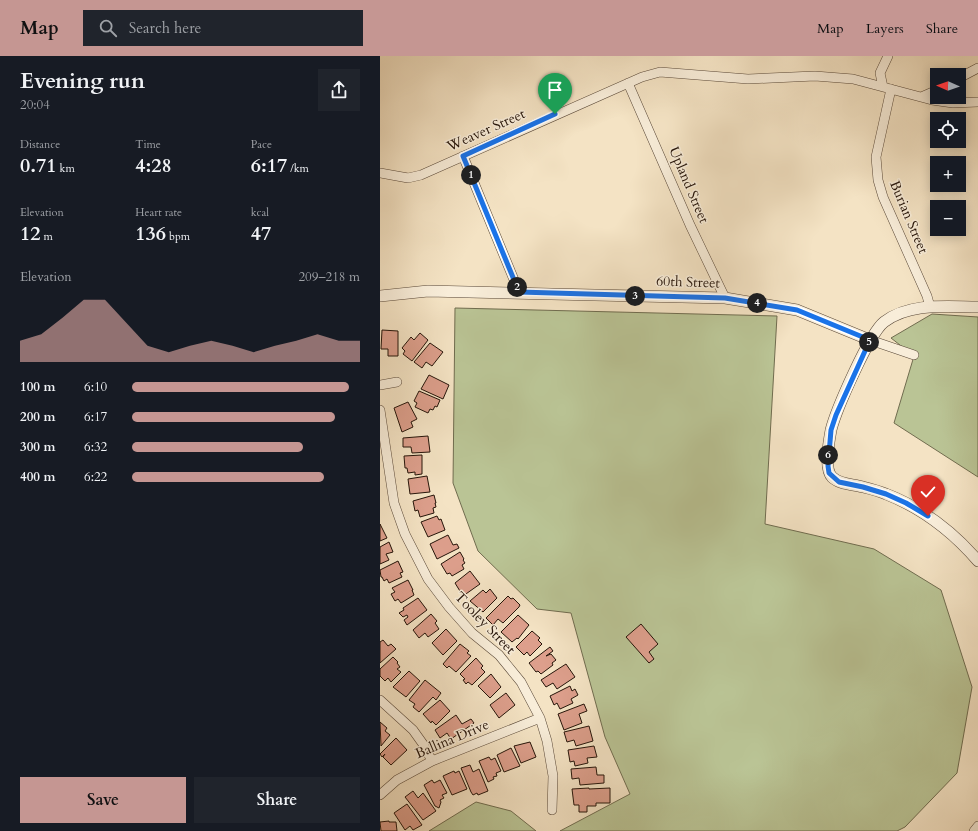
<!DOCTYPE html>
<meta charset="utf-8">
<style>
body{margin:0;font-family:Cardo,serif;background:#20242c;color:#f1f3f6;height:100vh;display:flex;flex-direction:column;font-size:15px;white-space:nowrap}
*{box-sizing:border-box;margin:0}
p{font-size:13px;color:#9ea1a6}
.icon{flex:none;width:22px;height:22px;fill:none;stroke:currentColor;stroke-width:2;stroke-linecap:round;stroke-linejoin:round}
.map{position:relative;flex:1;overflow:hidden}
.details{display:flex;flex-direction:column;background:#171b24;width:380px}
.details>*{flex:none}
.needle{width:26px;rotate:272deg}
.tools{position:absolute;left:550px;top:12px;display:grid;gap:8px}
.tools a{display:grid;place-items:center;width:36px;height:36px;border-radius:0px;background:#171b24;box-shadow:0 2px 10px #0003;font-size:20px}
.pin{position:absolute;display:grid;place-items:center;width:34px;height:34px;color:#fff;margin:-41px -17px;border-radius:50% 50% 50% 0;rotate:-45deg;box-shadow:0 0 4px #0007}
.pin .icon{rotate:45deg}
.km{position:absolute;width:20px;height:20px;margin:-10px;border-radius:50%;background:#222;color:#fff;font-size:11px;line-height:20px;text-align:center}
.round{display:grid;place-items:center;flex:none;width:42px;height:42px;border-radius:0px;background:#20242c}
.headline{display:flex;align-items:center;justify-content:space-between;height:68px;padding:0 20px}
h1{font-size:22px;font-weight:800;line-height:30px}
.stats{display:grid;grid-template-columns:repeat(3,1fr);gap:6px;height:68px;padding:4px 20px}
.stats div{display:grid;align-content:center}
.stats b{font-size:20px;font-weight:800}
.stats small{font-size:11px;font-weight:400}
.stats p{font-size:11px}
.chart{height:112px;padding:8px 20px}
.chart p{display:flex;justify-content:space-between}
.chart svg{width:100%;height:72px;margin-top:4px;fill:#c59692;opacity:.7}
.action{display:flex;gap:8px;margin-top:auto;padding:8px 20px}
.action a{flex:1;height:46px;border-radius:0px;background:#c59692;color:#111;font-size:16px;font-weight:800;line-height:46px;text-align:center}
.action a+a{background:#20242c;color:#f1f3f6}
ul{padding:0 20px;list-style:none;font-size:13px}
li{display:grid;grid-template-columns:64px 48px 1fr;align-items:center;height:30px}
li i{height:10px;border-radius:5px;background:#c59692}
header{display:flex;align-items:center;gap:24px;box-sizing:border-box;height:56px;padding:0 20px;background:#c59692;color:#111}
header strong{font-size:19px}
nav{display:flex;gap:22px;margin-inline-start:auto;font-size:14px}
.search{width:280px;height:36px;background:#20242c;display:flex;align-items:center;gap:10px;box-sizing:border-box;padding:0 14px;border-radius:0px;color:#9ea1a6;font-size:15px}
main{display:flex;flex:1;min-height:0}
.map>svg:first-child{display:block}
</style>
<header>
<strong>Map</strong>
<div class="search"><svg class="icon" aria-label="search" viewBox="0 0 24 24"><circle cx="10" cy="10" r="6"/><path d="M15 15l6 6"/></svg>Search here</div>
<nav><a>Map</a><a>Layers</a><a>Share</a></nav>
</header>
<main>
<section class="details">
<div class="headline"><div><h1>Evening run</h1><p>20:04</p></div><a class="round"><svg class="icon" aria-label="share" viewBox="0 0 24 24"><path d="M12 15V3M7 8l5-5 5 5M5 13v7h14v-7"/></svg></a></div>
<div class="stats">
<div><p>Distance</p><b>0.71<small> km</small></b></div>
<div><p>Time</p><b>4:28</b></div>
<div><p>Pace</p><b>6:17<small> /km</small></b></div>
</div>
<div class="stats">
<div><p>Elevation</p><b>12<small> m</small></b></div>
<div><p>Heart rate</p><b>136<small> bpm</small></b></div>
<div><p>kcal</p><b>47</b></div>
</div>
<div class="chart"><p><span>Elevation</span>209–218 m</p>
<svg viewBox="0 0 160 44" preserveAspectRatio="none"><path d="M0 44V31L10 27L20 17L30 6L40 6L50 20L60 34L70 38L80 34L90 31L100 34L110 38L120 34L130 31L140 27L150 31L160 31V44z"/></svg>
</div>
<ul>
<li><b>100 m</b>6:10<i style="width:95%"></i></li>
<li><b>200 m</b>6:17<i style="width:89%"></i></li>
<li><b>300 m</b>6:32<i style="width:75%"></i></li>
<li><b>400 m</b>6:22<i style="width:84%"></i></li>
</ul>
<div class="action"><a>Save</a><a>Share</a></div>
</section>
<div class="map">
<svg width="598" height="775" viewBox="0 0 598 775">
<rect width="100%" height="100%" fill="#f4e3c4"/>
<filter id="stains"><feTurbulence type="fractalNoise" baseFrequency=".005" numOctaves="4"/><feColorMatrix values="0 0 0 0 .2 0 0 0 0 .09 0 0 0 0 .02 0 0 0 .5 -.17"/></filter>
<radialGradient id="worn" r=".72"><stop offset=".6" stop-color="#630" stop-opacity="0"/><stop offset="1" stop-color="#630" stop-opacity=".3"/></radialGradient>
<path fill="#bac495" stroke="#706c4f" d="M 75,252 L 397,260 L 385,468 L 494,493 L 561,534 L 592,631 L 577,717 L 525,771 L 517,775 L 180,775 L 250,738 L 225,681 L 191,557 L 157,553 L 98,495 L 73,427 Z
M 552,258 L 598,261 L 598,421 L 514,367 L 534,300 L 511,282 Z
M 96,746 L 131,755 L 156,775 L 49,775 Z"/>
<path fill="#dd9f8c" stroke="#251409" d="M 2,274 L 18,275 L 18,300 L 8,300 L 8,293 L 1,293 Z
M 40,277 L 48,284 L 32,305 L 23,298 L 25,295 L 22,292 L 31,281 L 34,284 Z
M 50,287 L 63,296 L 52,310 L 46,306 L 42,312 L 34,306 Z
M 49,319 L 69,329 L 63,343 L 41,333 Z
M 39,335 L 60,344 L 57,351 L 55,350 L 53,354 L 50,353 L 48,357 L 35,351 L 37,347 L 34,345 Z
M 28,346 L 37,363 L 31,366 L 33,371 L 22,376 L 14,352 Z
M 48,380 L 50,396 L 32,397 L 31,391 L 23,391 L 23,382 Z
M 42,399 L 42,418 L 35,419 L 35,416 L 28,417 L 27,412 L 25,412 L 24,400 Z
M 47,420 L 50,436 L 30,438 L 28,423 Z
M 54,439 L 56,447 L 55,447 L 56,451 L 53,452 L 54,457 L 40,461 L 38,454 L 35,455 L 33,445 Z
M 57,460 L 59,464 L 61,463 L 65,474 L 48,481 L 41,466 Z
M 0,468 L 7,482 L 0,485 Z
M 68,479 L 73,489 L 77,488 L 79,492 L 57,503 L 50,488 Z
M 9,486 L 13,496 L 6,498 L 9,504 L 0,508 L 0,491 Z
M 80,496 L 84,503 L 83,504 L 85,507 L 82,509 L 84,513 L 72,520 L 70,517 L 67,518 L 61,508 Z
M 18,505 L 23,516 L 20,517 L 22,521 L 9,527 L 7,523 L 4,525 L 2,521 L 1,521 L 0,514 Z
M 90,515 L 100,528 L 83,540 L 75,527 Z
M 28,524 L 33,534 L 32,534 L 34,539 L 21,547 L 18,543 L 15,545 L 11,538 L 15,536 L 12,532 Z
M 110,533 L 117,542 L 103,556 L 90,545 L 103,534 L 106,537 Z
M 128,540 L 131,543 L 133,542 L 140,549 L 139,551 L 123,567 L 118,563 L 113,569 L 106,562 Z
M 38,542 L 47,554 L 27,569 L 24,564 L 28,561 L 27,559 L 23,561 L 19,557 L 24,554 L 23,552 Z
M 51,558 L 57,565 L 55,567 L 59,573 L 48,581 L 45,577 L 39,582 L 33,574 Z
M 138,559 L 149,569 L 138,583 L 137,582 L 132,586 L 121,576 Z
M 261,568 L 278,588 L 269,596 L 274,603 L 269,607 L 246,581 Z
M 66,573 L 77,585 L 63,599 L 52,587 Z
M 152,575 L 160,582 L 158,584 L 162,588 L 150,600 L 147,596 L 144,599 L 136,591 Z
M 3,584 L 8,590 L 11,588 L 16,593 L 0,607 L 0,586 Z
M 80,588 L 89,595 L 87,597 L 91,600 L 76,616 L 69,610 L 67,612 L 63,608 Z
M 170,591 L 173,595 L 166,600 L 171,598 L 176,604 L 172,607 L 173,609 L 161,618 L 158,615 L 156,616 L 149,607 Z
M 13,601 L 18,606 L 17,607 L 20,611 L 17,613 L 21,616 L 11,626 L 8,622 L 5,625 L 0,620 L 0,613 Z
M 96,602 L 103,610 L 101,612 L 105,616 L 92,629 L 88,626 L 86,628 L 83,624 L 85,623 L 80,618 Z
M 186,608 L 195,621 L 177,633 L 173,627 L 166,631 L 161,624 Z
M 29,615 L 40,625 L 26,641 L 13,631 Z
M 111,618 L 121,631 L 110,642 L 98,630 Z
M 45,624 L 61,637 L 56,644 L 53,641 L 39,656 L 33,651 L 35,648 L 29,644 Z
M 190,630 L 192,635 L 195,633 L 198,639 L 191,643 L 193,647 L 180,653 L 177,647 L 174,649 L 170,640 Z
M 126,637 L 135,649 L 119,662 L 110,649 Z
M 60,644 L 70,655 L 56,669 L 52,665 L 51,667 L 43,658 Z
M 204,648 L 207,655 L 199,658 L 202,667 L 184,674 L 178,658 Z
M 76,659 L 82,668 L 91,663 L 94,667 L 71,683 L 67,677 L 60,682 L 55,674 Z
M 0,666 L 7,672 L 5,675 L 10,679 L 1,690 Z
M 209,670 L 213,685 L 196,690 L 194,684 L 187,686 L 184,676 Z
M 16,682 L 27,694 L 11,709 L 3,701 L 5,698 L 2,701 L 0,698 Z
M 150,686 L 156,701 L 141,707 L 134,690 Z
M 214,690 L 217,701 L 207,702 L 208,707 L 195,710 L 194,705 L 190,706 L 188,694 Z
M 131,692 L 140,710 L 124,716 L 117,699 Z
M 109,701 L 111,704 L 115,702 L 121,715 L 116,717 L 117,720 L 113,721 L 114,723 L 108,726 L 99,705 Z
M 90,709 L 93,716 L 99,713 L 108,735 L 98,739 L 97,737 L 93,739 L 91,736 L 81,712 Z
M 216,711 L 217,719 L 224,719 L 224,727 L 200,729 L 199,722 L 192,723 L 191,713 Z
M 74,715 L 75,717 L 79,715 L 87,733 L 72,739 L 63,720 Z
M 52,724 L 54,727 L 60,724 L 67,737 L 62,739 L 64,742 L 60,744 L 61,746 L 59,752 L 55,750 L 44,729 Z
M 209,732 L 209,733 L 230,732 L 230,747 L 216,747 L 216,750 L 207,750 L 207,756 L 199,756 L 199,749 L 194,749 L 192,733 Z
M 33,735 L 38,742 L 43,737 L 56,755 L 43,764 L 25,741 Z
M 27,748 L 42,769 L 33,774 L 30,770 L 25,774 L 14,757 Z
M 9,765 L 9,766 L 16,766 L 17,775 L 1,775 L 0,766 Z"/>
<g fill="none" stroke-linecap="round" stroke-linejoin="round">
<defs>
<path id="minor" d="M 579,22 L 598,12
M 248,27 L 310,169 L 345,242
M 503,31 L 500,17 L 508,0
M 511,33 L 496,101 L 498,124 L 503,141 L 547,240 L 550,251
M 541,41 L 557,34
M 83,100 L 139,236
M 0,117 L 28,122 L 41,119 L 262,21 L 280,16 L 368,23 L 435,20 L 473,23 L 552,44 L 573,47 L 598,46
M 490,284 L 534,299
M 0,329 L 17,326
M 0,354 L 14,447 L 25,478 L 48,523 L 69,551 L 92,577 L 119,599 L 141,626 L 160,662 L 167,685 L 173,720 L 172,754
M 0,644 L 33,674 L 43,688 L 52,705
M 0,739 L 17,724 L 52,705 L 160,662
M 594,775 L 598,770"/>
<path id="tertiary" d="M 0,240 L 48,235 L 345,242 L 417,254 L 490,284
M 598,251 C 568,251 530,246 504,266 C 489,278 456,354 451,374 C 449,385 444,413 452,421 C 460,429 473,428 483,431 C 491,433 499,435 506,438 C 542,452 573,476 598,505"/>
</defs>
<use href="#minor" stroke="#594838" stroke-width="10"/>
<use href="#tertiary" stroke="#594838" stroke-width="12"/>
<use href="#minor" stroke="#f8edd9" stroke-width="9"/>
<use href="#tertiary" stroke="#f8edd9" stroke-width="11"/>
</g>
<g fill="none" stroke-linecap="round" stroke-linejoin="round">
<defs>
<path id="route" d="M 175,58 L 83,100 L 139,236 L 345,242 L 417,254 L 490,284 L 456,359 L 451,374 L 448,410 L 449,417 L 459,426 L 483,431 L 506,438 L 526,447 L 548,460"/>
</defs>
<use href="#route" stroke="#fff" stroke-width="8"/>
<use href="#route" stroke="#1a73e8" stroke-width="5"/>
</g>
<g text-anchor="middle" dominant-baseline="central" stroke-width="3" stroke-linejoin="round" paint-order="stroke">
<g font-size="14" fill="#251409" stroke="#f8edd9">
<text transform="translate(106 74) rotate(-24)">Weaver Street</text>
<text transform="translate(309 129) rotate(67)">Upland Street</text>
<text transform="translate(529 161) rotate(67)">Burian Street</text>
<text transform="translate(308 226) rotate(2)">60th Street</text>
<text transform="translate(105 567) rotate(46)">Tooley Street</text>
<text transform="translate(72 683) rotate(-23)">Ballina Drive</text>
</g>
</g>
<rect width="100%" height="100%" filter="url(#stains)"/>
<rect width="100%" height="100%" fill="url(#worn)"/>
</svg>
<div class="tools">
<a><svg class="needle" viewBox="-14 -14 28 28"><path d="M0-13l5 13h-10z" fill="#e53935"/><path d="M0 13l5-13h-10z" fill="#9ea1a6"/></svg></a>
<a><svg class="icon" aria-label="locate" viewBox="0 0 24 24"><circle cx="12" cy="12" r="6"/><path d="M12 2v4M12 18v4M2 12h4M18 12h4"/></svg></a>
<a>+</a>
<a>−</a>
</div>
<div class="pin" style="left:175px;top:58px;background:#1e9e55"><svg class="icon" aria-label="arrive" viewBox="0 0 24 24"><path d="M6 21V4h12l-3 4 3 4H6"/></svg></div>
<div class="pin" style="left:548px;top:460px;background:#d93025"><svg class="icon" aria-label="check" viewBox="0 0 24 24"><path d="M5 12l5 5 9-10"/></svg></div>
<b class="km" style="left:91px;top:119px">1</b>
<b class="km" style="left:137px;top:231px">2</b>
<b class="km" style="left:255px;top:240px">3</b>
<b class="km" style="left:377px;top:247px">4</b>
<b class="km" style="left:489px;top:286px">5</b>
<b class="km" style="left:448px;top:399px">6</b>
</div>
</main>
